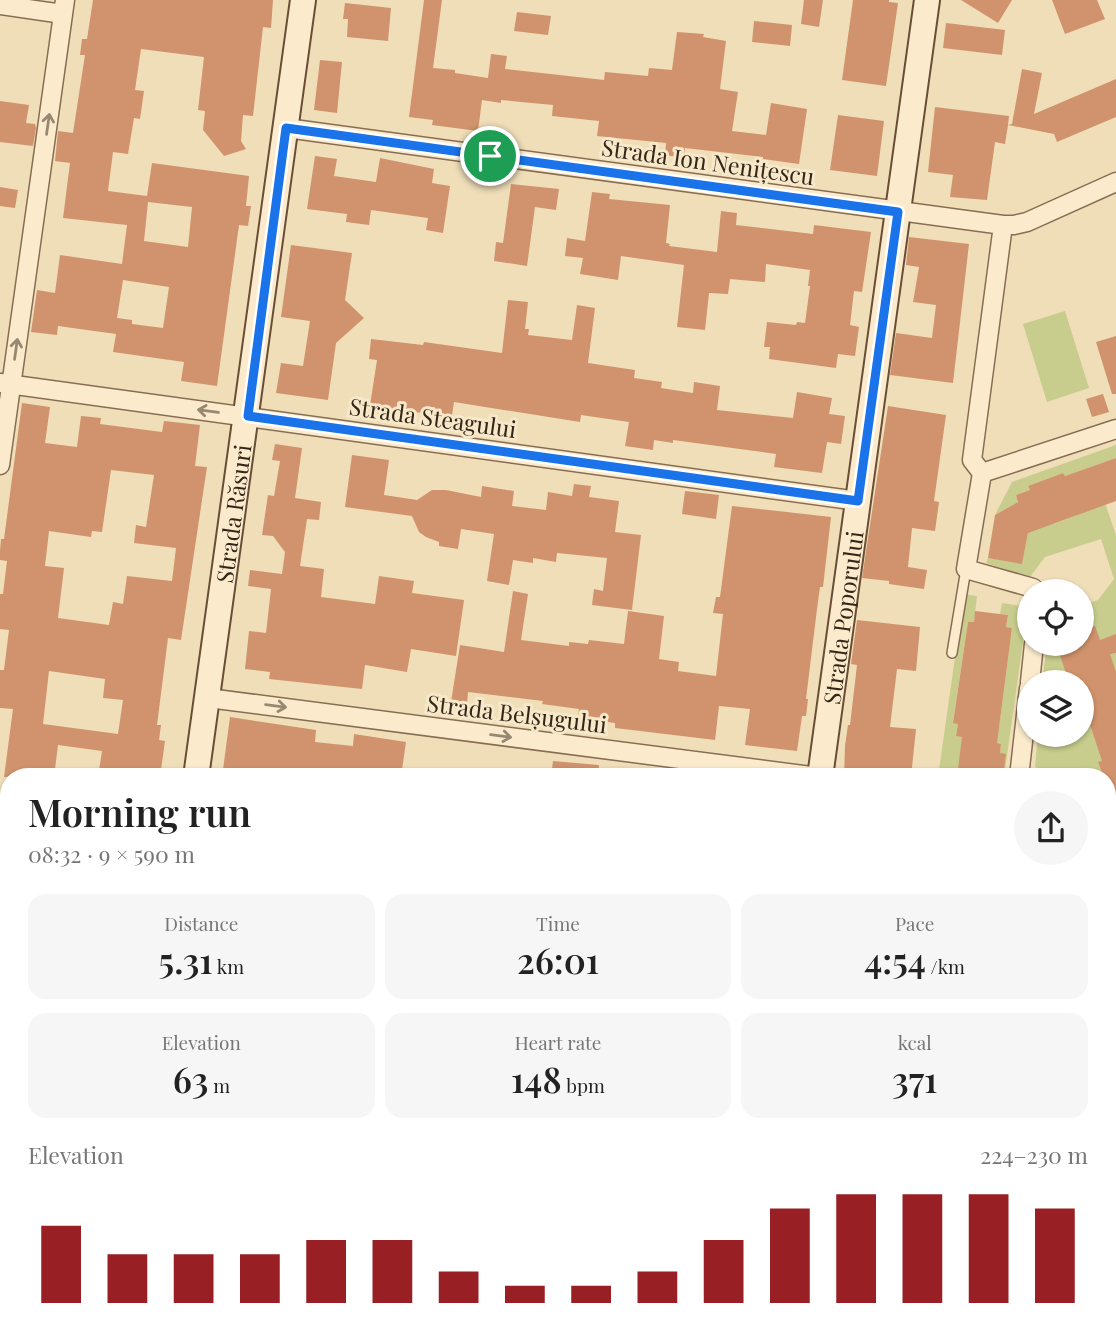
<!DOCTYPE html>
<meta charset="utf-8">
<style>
body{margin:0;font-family:"Playfair Display",serif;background:#f6f6f6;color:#222;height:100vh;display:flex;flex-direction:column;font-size:26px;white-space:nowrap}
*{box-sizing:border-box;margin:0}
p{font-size:23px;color:#767676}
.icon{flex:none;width:38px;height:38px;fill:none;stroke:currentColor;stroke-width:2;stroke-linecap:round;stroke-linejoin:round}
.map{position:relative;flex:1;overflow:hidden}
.side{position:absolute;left:0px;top:768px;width:1116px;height:569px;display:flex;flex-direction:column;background:#fff;border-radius:28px 28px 0 0;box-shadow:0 2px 5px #0004}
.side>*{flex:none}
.tools{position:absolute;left:1017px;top:579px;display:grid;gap:14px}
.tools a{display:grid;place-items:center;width:77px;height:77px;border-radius:50%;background:#fff;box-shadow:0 2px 5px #0004;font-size:35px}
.pin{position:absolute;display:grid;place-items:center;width:60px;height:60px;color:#fff;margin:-30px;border:4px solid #fff;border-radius:50%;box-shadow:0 2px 7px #0007}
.round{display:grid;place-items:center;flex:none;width:74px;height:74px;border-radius:37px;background:#f6f6f6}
.summary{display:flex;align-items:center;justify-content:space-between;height:119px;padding:0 28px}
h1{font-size:38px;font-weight:600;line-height:52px}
.figures{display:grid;grid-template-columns:repeat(3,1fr);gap:10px;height:119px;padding:7px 28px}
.figures div{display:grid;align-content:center;border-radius:18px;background:#f6f6f6;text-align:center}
.figures b{font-size:35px;font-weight:600}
.figures small{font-size:19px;font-weight:400}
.figures p{font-size:19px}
.chart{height:196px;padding:14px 28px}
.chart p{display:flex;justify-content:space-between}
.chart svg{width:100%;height:126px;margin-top:7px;stroke:#982025;stroke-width:6}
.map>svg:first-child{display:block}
</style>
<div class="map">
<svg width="1116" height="1336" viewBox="0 0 1116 1336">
<rect width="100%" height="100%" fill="#f0deb9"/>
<path fill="#c8cd8d" d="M 1065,311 L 1089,388 L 1047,402 L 1023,324 Z
M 1116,445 L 1116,458 L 1065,476 L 1063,473 L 1028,486 L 1030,490 L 1016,495 L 1018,502 L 995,515 L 1012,482 Z
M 1104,500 L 1116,535 L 1116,847 L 1109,850 L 1116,871 L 1116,994 L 1108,992 L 1108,961 L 1116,958 L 1111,945 L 1114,943 L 1108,926 L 1108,777 L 1042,777 L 1035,766 L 1038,735 L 1082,735 L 1082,682 L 1042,682 L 1047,644 L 1082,644 L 1082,605 L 1098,600 L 1114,579 L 1101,539 L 1045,557 L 1030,577 L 986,563 L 988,558 L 1022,563 L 1029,527 C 1056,528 1081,513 1104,500 Z
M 964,594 L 977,596 L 974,622 L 968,622 L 953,722 L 958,724 L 956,736 L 967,738 L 961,750 L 957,777 L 938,777 Z
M 1002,603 L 1028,607 L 1004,777 L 1000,753 L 1001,744 L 989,742 L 999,727 L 1012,628 L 1006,627 L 1008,615 L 1000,614 Z
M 890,1328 L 1099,1328 L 1092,1336 L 945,1336 Z"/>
<path fill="#d0936d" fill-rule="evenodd" d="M 93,0 L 273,0 L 271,28 L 263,27 L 253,116 L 243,115 L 241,141 L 246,149 L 224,156 L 203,130 L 205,111 L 198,110 L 204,57 L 141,49 L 135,90 L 144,91 L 140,119 L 134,118 L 128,154 L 113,152 L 108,191 L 147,196 L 152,163 L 249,176 L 246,206 L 251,206 L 248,226 L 239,225 L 217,386 L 181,381 L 184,362 L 113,352 L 116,334 L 58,326 L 57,335 L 31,332 L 37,290 L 55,293 L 60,255 L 122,264 L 127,225 L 63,218 L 70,163 L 55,161 L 58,131 L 73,133 L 85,55 L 80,55 L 82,39 L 87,39 ZM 148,202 L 192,207 L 188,247 L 144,241 ZM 123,280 L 169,287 L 163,328 L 132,324 L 132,320 L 117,318 Z
M 424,0 L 442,0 L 433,68 L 455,70 L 455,73 L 488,78 L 491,54 L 507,56 L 505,69 L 604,80 L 605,72 L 648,76 L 649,68 L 672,70 L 677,32 L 704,34 L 703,37 L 726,41 L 720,89 L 738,92 L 732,131 L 766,135 L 771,103 L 807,109 L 799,164 L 763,159 L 763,157 L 685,148 L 684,158 L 665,155 L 666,143 L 597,136 L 599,121 L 552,116 L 553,105 L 501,100 L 501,103 L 482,100 L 478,131 L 432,125 L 433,120 L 409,117 Z
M 804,0 L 823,0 L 819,27 L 801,24 Z
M 853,0 L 889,0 L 889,2 L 898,3 L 886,86 L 842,80 Z
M 961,0 L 1012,0 L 998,23 Z
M 1052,0 L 1097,0 L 1105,19 L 1065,34 Z
M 345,3 L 391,8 L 388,41 L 347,37 L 348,19 L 343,19 Z
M 517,12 L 551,16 L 548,35 L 514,31 Z
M 754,21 L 792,25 L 790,46 L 752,42 Z
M 946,23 L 1005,30 L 1002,55 L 943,48 Z
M 320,60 L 342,62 L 337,113 L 314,110 Z
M 1022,69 L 1042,73 L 1034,114 L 1116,79 L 1116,117 L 1057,142 L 1054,134 L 1008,125 L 1005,144 L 995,142 L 987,200 L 950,197 L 953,175 L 928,172 L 935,107 L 1009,116 L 1008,125 L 1012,124 Z
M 0,101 L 29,105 L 26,123 L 35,124 L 36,128 L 33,146 L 0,142 Z
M 838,115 L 884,121 L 877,176 L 830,170 Z
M 315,156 L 337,159 L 334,176 L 376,182 L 380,158 L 434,169 L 432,183 L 450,186 L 443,233 L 426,230 L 428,218 L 371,210 L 369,225 L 346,222 L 347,214 L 307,209 Z
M 511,184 L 559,189 L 556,210 L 535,207 L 527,266 L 494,261 L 496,242 L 503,243 Z
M 0,187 L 18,190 L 15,208 L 0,206 Z
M 592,192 L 610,194 L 609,199 L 670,205 L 666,243 L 670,244 L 669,246 L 717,252 L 721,211 L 737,213 L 736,225 L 813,234 L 814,225 L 871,232 L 862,292 L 854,291 L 850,325 L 859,327 L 855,356 L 838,354 L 836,368 L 769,359 L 770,347 L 764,347 L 767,322 L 796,325 L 797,322 L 805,323 L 810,286 L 808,286 L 810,270 L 766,264 L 765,282 L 730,279 L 728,294 L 709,293 L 705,330 L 677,327 L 684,265 L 621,256 L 618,280 L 580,274 L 583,258 L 565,256 L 567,238 L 585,241 Z
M 909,237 L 969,244 L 953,383 L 890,375 L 896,333 L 932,338 L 936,305 L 913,302 L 919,267 L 906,265 Z
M 291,245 L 352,253 L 345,300 L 364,318 L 336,343 L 328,400 L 276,393 L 281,363 L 303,366 L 310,321 L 281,317 Z
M 508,300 L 528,302 L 525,329 L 529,329 L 528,335 L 572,340 L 577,305 L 595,308 L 588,363 L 635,370 L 634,378 L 662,382 L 661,388 L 693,393 L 694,382 L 720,386 L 717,410 L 793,418 L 797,392 L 832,398 L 829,414 L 845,416 L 841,444 L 827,442 L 822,473 L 774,467 L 776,454 L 673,440 L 673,443 L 654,440 L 653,450 L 625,446 L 629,422 L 581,415 L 580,422 L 454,402 L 451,422 L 422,419 L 423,413 L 391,409 L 390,415 L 369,412 L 377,360 L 369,359 L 371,339 L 423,345 L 424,342 L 502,353 Z
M 1116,336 L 1116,394 L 1112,394 L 1096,342 Z
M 1103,394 L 1109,412 L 1092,417 L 1086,399 Z
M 22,403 L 50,407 L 45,443 L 77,447 L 81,416 L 101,418 L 100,424 L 162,432 L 164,421 L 200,425 L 195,466 L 207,467 L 181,640 L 168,638 L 157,725 L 161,725 L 159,740 L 165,741 L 160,777 L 98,777 L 102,751 L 58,745 L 54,777 L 4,777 L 13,709 L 0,708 L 0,670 L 4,670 L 9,630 L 0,629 L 0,594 L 3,594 L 7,561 L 0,560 L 0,551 L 1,539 L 4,539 ZM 111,470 L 154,475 L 146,527 L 136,525 L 134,543 L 176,548 L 172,581 L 127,576 L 123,604 L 113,602 L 109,625 L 58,618 L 64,568 L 45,566 L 49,531 L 91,537 L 92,531 L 102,532 ZM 49,671 L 105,679 L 103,698 L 123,700 L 118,734 L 43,724 Z
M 888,406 L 946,415 L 934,501 L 939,502 L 935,531 L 912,528 L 908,567 L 927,570 L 924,589 L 889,584 L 889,581 L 862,578 Z
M 275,444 L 302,448 L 295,498 L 321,502 L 319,520 L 307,519 L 300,566 L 324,569 L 321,597 L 375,604 L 379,576 L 414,581 L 412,593 L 464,600 L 456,656 L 411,649 L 407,672 L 365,665 L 362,689 L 269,679 L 270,672 L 245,669 L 249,631 L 266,633 L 271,589 L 248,586 L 250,570 L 282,574 L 285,552 L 273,536 L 262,535 L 268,495 L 274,496 L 280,461 L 272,460 Z
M 352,455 L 389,460 L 384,495 L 417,500 L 432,490 L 446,490 L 481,497 L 482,486 L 514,491 L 512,506 L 546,510 L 548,492 L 572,496 L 574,484 L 591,486 L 589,497 L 619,501 L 615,532 L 641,535 L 632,610 L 592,605 L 594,589 L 603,591 L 607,558 L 557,553 L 556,562 L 533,558 L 533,563 L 513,560 L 509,585 L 487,581 L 494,534 L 461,529 L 458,549 L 439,546 L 439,542 L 426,537 L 419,532 L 412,516 L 345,507 Z
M 1116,458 L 1116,501 L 1028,533 L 1022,564 L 988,558 L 995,515 L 1018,502 L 1016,495 L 1030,490 L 1028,486 L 1063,473 L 1065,476 Z
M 685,491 L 719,495 L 716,519 L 682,514 Z
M 732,506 L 831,517 L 823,587 L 820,587 L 817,609 L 806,699 L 808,699 L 806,716 L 802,716 L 797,751 L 745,745 L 750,709 L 719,706 L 715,740 L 615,728 L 615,723 L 578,718 L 579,709 L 542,704 L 543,701 L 468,692 L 467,704 L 451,702 L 460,645 L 504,652 L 513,591 L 528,594 L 521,640 L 569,646 L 569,642 L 588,644 L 589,640 L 624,644 L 628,611 L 664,616 L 659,659 L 679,662 L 678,671 L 716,676 L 723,614 L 713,613 L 716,597 L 720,597 Z
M 975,611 L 1008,615 L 1006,627 L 1012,628 L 997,743 L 1001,744 L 1000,753 L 1006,754 L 1003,777 L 957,777 L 962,737 L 956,736 L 958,724 L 953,723 L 968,622 L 974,622 Z
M 857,620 L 920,627 L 916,671 L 897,669 L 890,727 L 916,729 L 911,777 L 844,777 L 845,746 L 848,725 L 850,725 L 857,665 L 851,664 Z
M 1095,626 L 1100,640 L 1116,634 L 1116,653 L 1110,654 L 1116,672 L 1116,805 L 1114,805 L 1108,788 L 1108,777 L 1104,777 L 1098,762 L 1102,761 L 1082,700 L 1082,682 L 1069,682 L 1060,655 L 1064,653 L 1061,644 L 1082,644 L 1082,630 Z
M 230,717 L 316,730 L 315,742 L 353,746 L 354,734 L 406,742 L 401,777 L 331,777 L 311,775 L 311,777 L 222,777 Z
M 553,761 L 599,765 L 598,777 L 551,777 Z"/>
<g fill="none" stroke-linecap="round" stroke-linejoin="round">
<defs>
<path id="lane" d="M 952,653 L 966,569"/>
<path id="street" d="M 0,5 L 63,14
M 286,128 L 1003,225 L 1014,225 L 1027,222 L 1116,182
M 0,383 L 858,501
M 0,465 L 65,0
M 982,473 L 972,460 L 1003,225
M 1033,592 L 1033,588 L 966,569 L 982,473 L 1116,429
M 1030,682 L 1034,644
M 208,698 L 819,777
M 1019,777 L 1029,688
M 1108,1002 L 1116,1004
M 1108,1220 L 1116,1221
M 545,1328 L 600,1336
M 863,1336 L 864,1328"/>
<g id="secondary">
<path id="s1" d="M 196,777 L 303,0"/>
<path id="s2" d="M 820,777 L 927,0"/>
<path d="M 0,959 L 9,960"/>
<path d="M 1108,1110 L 1116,1111"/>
<path d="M 118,1336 L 119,1328"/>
<path d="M 743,1336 L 744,1328"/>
</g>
</defs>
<use href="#lane" stroke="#876d53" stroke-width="12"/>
<use href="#street" stroke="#876d53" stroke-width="21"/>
<use href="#secondary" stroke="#684e37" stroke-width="28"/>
<use href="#lane" stroke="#fbebcc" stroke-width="9"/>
<use href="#street" stroke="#fbebcc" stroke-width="18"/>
<use href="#secondary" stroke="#fbebcc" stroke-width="24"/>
</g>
<defs><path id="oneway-shaft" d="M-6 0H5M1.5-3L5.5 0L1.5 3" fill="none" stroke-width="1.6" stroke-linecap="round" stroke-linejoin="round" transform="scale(1.75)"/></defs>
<g stroke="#988872">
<use href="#oneway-shaft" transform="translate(48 124) rotate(-82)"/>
<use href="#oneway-shaft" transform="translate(16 349) rotate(-82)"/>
<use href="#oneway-shaft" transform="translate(208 411) rotate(-172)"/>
<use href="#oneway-shaft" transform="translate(276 706) rotate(7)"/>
<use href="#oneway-shaft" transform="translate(501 736) rotate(7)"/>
</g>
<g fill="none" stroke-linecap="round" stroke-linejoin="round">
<defs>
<path id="route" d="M 286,128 L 898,212 L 858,501 L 248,416 Z"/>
</defs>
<use href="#route" stroke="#fff" stroke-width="14"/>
<use href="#route" stroke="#1a73e8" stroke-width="9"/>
</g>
<g text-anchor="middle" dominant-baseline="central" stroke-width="6" stroke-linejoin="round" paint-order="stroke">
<g font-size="23" fill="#342619" stroke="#f7e8c9">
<text transform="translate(708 161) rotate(8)">Strada Ion Nenițescu</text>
<text transform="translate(433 417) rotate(8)">Strada Steagului</text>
<text stroke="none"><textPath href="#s1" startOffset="266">Strada Răsuri</textPath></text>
<text stroke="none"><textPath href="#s2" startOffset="161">Strada Poporului</textPath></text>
<text transform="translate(517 713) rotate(7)">Strada Belșugului</text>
</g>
</g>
</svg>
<div class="tools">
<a><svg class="icon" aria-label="locate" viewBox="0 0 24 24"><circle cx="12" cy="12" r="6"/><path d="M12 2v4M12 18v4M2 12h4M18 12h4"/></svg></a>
<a><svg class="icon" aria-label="layers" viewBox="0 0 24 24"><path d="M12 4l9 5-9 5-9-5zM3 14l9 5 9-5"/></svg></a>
</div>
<div class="pin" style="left:490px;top:156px;background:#1e9e55"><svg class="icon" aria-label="arrive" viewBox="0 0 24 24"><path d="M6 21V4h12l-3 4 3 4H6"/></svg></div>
<section class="side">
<div class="summary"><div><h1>Morning run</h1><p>08:32 · 9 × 590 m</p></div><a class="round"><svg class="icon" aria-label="share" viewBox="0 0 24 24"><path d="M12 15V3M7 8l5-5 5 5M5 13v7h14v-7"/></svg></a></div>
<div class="figures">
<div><p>Distance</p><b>5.31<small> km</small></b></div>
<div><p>Time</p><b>26:01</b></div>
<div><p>Pace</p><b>4:54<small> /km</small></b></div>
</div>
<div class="figures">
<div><p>Elevation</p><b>63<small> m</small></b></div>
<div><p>Heart rate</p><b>148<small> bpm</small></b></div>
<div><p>kcal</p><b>371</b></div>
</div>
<div class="chart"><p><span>Elevation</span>224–230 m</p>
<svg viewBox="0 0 160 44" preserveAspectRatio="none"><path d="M5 44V17M15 44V27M25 44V27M35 44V27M45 44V22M55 44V22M65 44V33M75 44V38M85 44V38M95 44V33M105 44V22M115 44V11M125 44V6M135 44V6M145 44V6M155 44V11"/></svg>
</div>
</section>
</div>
